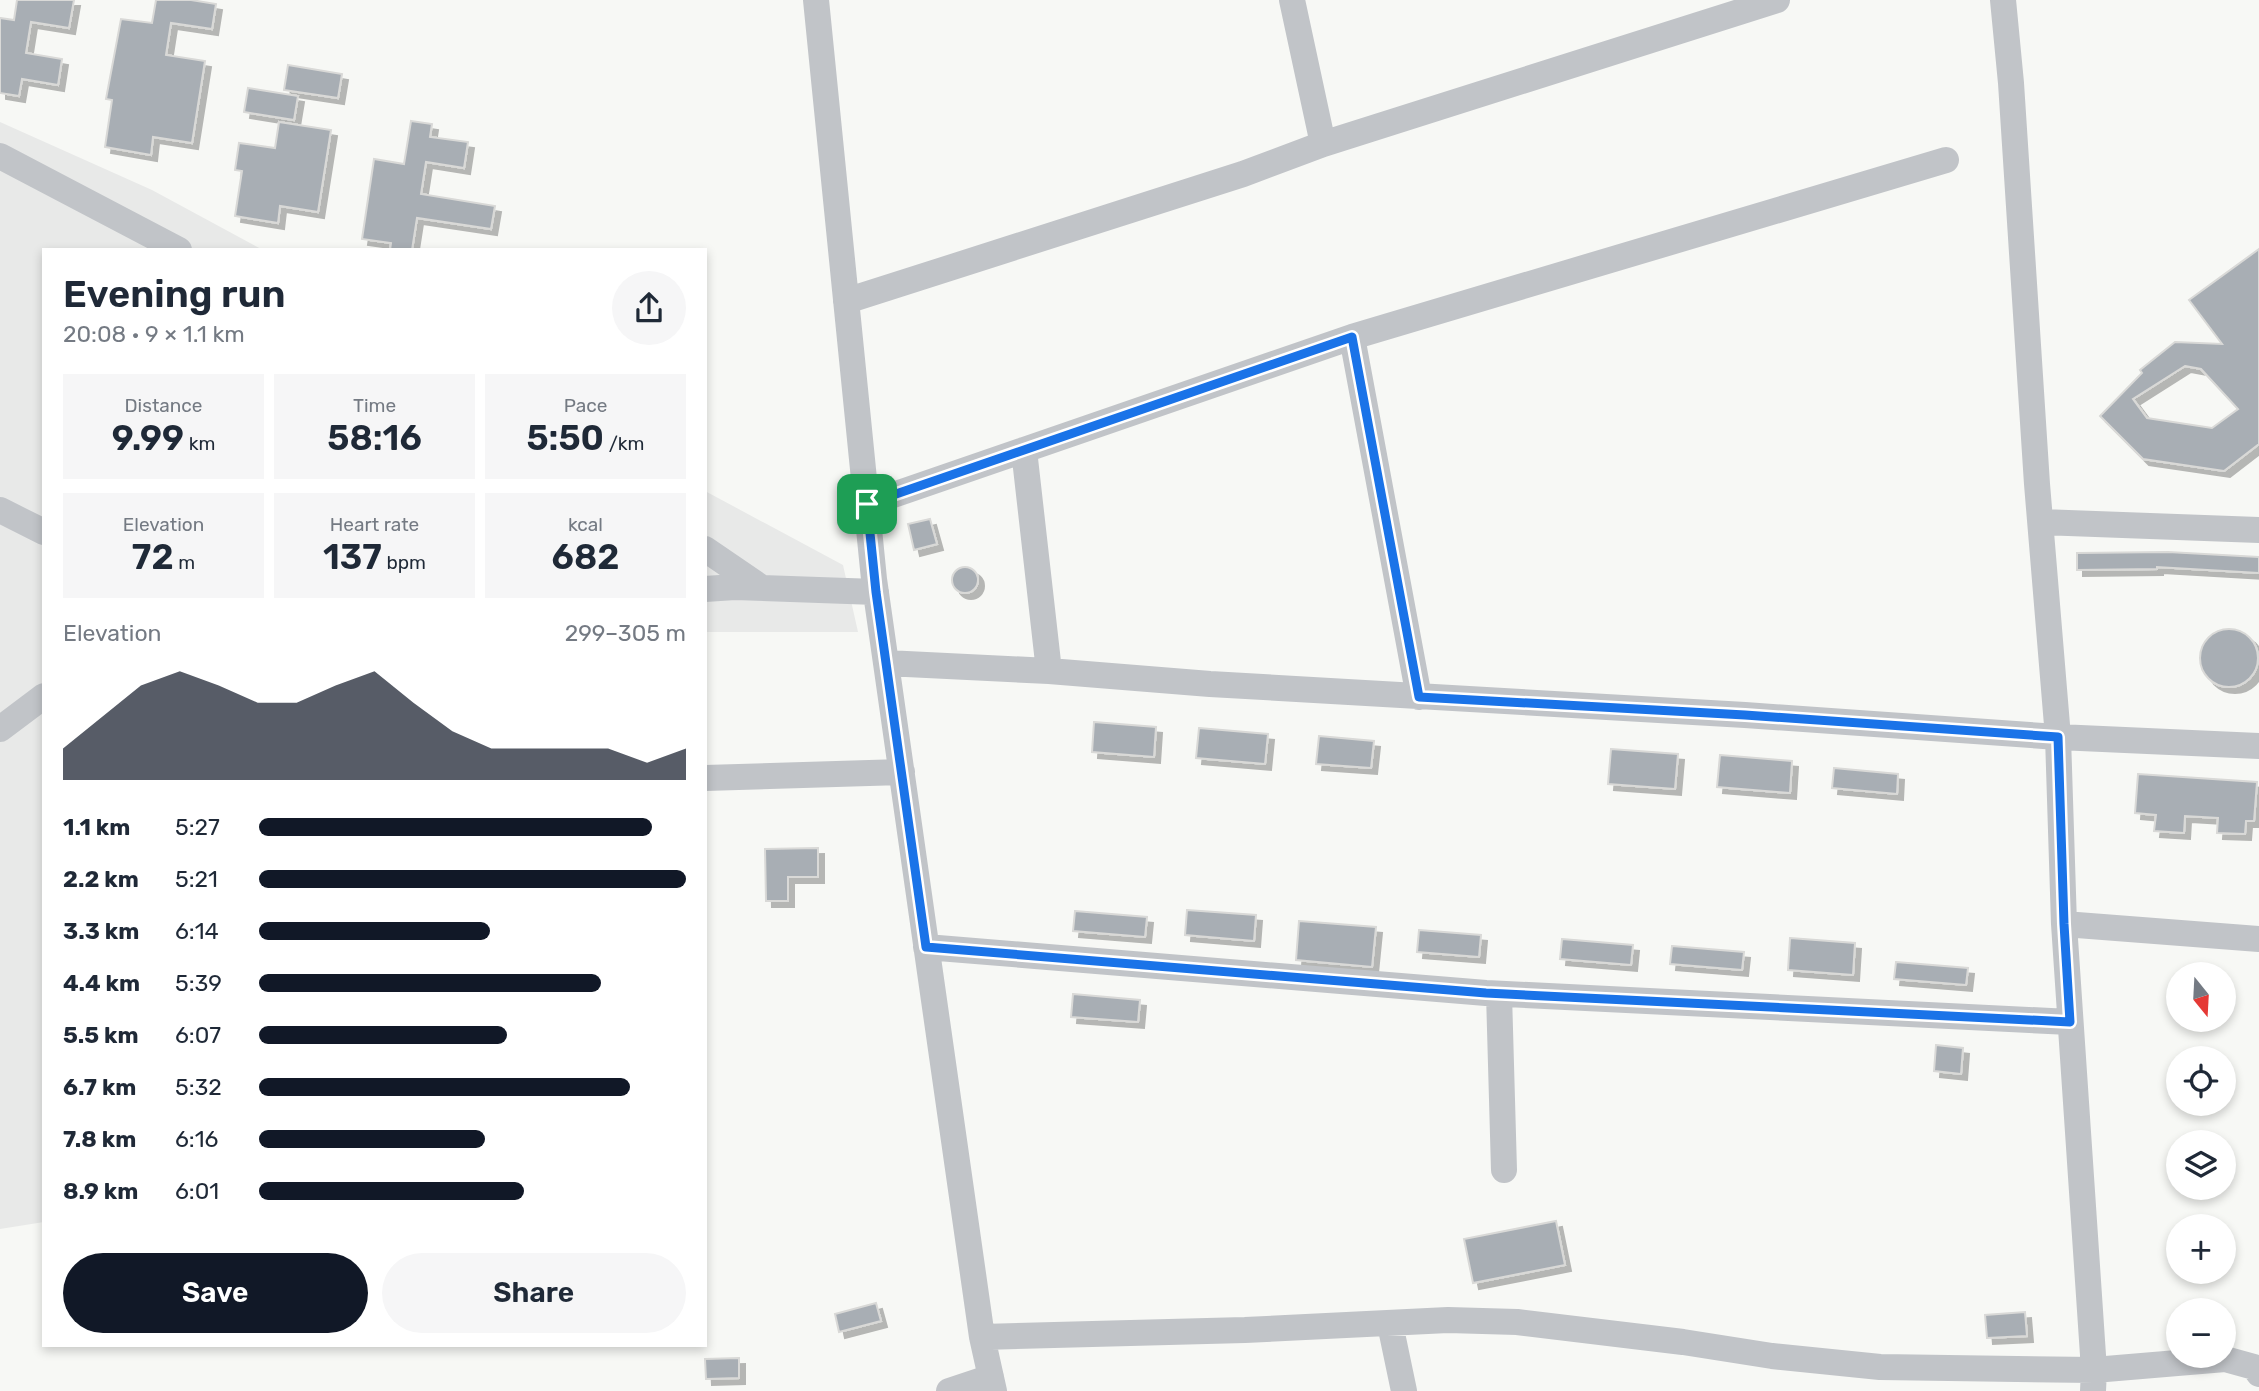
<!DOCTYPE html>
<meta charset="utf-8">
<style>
body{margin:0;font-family:Rubik,sans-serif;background:#f6f6f7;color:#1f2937;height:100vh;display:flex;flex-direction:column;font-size:26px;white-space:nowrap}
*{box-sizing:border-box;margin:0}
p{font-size:23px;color:#747a83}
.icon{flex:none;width:38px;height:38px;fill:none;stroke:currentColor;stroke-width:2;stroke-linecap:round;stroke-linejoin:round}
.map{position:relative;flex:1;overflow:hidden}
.sheet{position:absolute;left:42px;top:248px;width:665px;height:1099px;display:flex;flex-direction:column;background:#fff;border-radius:0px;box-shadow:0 4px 10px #0003}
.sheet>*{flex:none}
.needle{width:46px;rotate:162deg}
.controls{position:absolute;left:2166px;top:962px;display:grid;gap:14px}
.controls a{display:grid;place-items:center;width:70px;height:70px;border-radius:50%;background:#fff;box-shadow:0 4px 10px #0003;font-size:35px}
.pin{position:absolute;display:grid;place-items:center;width:60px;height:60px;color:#fff;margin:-30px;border-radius:14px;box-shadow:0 4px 10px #0006}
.round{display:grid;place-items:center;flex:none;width:74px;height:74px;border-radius:37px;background:#f6f6f7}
.overview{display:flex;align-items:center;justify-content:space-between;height:119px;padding:0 21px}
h1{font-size:38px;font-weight:600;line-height:52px}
.stats{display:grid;grid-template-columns:repeat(3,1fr);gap:10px;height:119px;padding:7px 21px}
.stats div{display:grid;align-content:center;border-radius:0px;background:#f6f6f7;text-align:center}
.stats b{font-size:35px;font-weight:600}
.stats small{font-size:19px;font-weight:400}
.stats p{font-size:19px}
.chart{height:196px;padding:14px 21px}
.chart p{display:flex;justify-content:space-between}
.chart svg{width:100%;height:126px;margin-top:7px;fill:#111827;opacity:.7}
.primary-button{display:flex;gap:14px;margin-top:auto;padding:14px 21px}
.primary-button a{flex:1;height:80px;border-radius:42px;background:#111827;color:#fff;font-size:28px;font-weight:600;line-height:80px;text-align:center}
.primary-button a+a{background:#f6f6f7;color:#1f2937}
ul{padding:0 21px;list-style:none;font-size:23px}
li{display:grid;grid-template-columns:112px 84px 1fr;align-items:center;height:52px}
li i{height:18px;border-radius:9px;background:#111827}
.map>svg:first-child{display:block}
</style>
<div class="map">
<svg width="2259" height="1391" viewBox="0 0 2259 1391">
<defs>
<filter id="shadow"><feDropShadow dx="6" dy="6" stdDeviation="0" flood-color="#0004"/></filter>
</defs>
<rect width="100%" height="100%" fill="#f7f8f5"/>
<path fill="#e8e9e8" d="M 0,122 L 152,190 L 263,250 L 44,250 L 44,1222 L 0,1229 Z
M 705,491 L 843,565 L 858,632 L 705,632 Z"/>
<path fill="#a8aeb4" stroke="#d9d9d7" stroke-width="2" fill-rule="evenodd" filter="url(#shadow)" d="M 17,0 L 74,0 L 69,28 L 31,22 L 26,53 L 62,59 L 58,85 L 22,79 L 19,96 L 0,93 L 0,18 L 14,20 Z
M 156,0 L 191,0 L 216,4 L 212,29 L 171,23 L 166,55 L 205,61 L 192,143 L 153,137 L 151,155 L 105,147 L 112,100 L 106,99 L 121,19 L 152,23 Z
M 288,65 L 342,74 L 338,98 L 284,90 Z
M 248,88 L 298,96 L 294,120 L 244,112 Z
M 411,121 L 432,124 L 430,137 L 468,142 L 464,168 L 426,162 L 421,194 L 495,206 L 491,229 L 417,218 L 412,250 L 390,250 L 391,243 L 362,239 L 374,159 L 404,164 Z
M 279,122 L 331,130 L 318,212 L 280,206 L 278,223 L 235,216 L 242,171 L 235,170 L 239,143 L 275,148 Z
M 2259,249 L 2259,444 L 2224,471 L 2143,459 L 2100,416 L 2142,373 L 2140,370 L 2175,342 L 2222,344 L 2189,300 ZM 2185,366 L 2201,369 L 2238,409 L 2212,428 L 2147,418 L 2133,399 Z
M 930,519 L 937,544 L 914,550 L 908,524 Z
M 2168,552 L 2259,557 L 2259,573 L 2157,567 L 2157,569 L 2077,570 L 2077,553 Z
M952 580a13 13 0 1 1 26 0a13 13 0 1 1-26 0Z
M2200 658a29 29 0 1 1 58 0a29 29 0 1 1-58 0Z
M 1094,722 L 1156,727 L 1154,757 L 1092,752 Z
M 1199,728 L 1268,734 L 1265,764 L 1196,758 Z
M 1319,736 L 1374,741 L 1371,768 L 1316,764 Z
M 1611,749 L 1678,754 L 1675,789 L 1608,784 Z
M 1720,755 L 1792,761 L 1790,793 L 1717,787 Z
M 1834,768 L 1898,774 L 1897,794 L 1832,788 Z
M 2138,774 L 2257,782 L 2254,821 L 2246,821 L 2245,834 L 2217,833 L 2218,818 L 2185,816 L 2184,833 L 2154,831 L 2156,815 L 2135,813 Z
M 818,848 L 818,877 L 788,877 L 788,901 L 766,901 L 765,849 Z
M 1187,910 L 1256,915 L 1254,941 L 1185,935 Z
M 1075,911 L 1147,917 L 1145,937 L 1073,931 Z
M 1299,921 L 1376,927 L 1372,967 L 1296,960 Z
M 1419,930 L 1481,935 L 1479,957 L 1417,952 Z
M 1790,938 L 1855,943 L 1853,975 L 1788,970 Z
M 1562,939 L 1633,945 L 1631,965 L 1560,959 Z
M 1672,946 L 1744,952 L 1742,970 L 1670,964 Z
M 1896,962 L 1968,968 L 1966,985 L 1894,979 Z
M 1073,994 L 1140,1000 L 1138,1022 L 1071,1017 Z
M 1936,1045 L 1963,1048 L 1961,1074 L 1934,1071 Z
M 1556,1221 L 1565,1265 L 1473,1283 L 1464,1239 Z
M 876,1303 L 881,1321 L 839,1332 L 835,1314 Z
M 2025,1312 L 2027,1336 L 1987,1338 L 1985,1315 Z
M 739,1358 L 739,1378 L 706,1379 L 705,1359 Z"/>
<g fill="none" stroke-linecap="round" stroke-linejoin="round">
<path stroke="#c1c4c8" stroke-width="26" d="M 816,0 L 874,579 L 982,1337 L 994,1391
M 1292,0 L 1323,144
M 2003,0 L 2011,83 L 2037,484 L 2058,737 L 2064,924 L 2094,1370 L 2093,1391
M 0,156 L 179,250
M 846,301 L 1243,174 L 1323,144 L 1777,0
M 1352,337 L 1419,697
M 1024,450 L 1049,671
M 867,504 L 1352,337 L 1946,160
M 0,510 L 44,532
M 2041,522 L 2259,530
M 705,549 L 762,588
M 705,589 L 735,587 L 876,592
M 886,663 L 1049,671 L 1210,684 L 1745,715 L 2058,737 L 2259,746
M 0,729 L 44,696
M 705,778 L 902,772
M 2064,924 L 2259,939
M 926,947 L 1486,993 L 2070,1022
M 1499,994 L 1504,1170
M 1390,1324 L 1404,1391
M 982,1337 L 1245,1330 L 1448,1320 L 1517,1322 L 1683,1342 L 1772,1356 L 1880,1367 L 2094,1370 L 2225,1359 L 2254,1367 L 2259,1374
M 949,1391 L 991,1377"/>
</g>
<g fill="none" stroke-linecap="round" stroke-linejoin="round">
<defs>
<path id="route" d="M 1352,337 L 1419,697 L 1745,715 L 2058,737 L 2064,924 L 2070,1022 L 1486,993 L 926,947 L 876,592 L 867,504 Z"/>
</defs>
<use href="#route" stroke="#fff" stroke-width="14"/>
<use href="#route" stroke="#1a73e8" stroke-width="9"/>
</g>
</svg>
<div class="controls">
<a><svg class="needle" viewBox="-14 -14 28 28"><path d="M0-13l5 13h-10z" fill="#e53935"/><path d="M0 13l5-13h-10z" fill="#747a83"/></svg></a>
<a><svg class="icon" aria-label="locate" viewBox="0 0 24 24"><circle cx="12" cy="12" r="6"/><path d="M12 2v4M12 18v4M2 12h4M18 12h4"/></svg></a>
<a><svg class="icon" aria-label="layers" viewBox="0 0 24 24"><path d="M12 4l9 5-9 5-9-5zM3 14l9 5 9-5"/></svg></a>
<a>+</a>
<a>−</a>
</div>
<div class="pin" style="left:867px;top:504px;background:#1e9e55"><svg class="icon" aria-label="arrive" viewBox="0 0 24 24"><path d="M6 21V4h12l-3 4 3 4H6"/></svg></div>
<section class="sheet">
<div class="overview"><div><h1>Evening run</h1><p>20:08 · 9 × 1.1 km</p></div><a class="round"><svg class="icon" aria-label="share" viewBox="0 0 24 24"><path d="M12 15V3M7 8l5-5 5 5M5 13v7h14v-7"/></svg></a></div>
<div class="stats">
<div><p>Distance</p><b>9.99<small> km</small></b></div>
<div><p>Time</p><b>58:16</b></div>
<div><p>Pace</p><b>5:50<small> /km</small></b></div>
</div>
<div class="stats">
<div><p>Elevation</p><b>72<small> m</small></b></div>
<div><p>Heart rate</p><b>137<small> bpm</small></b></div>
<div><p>kcal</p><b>682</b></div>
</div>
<div class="chart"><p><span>Elevation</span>299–305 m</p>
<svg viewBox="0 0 160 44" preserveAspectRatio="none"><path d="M0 44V33L10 22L20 11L30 6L40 11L50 17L60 17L70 11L80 6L90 17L100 27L110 33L120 33L130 33L140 33L150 38L160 33V44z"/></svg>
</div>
<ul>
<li><b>1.1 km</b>5:27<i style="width:92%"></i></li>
<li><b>2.2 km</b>5:21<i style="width:100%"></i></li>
<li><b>3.3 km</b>6:14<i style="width:54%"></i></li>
<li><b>4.4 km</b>5:39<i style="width:80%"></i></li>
<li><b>5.5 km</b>6:07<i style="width:58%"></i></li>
<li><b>6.7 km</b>5:32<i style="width:87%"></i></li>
<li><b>7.8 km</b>6:16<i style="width:53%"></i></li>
<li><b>8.9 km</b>6:01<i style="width:62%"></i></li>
</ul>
<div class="primary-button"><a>Save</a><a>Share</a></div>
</section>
</div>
